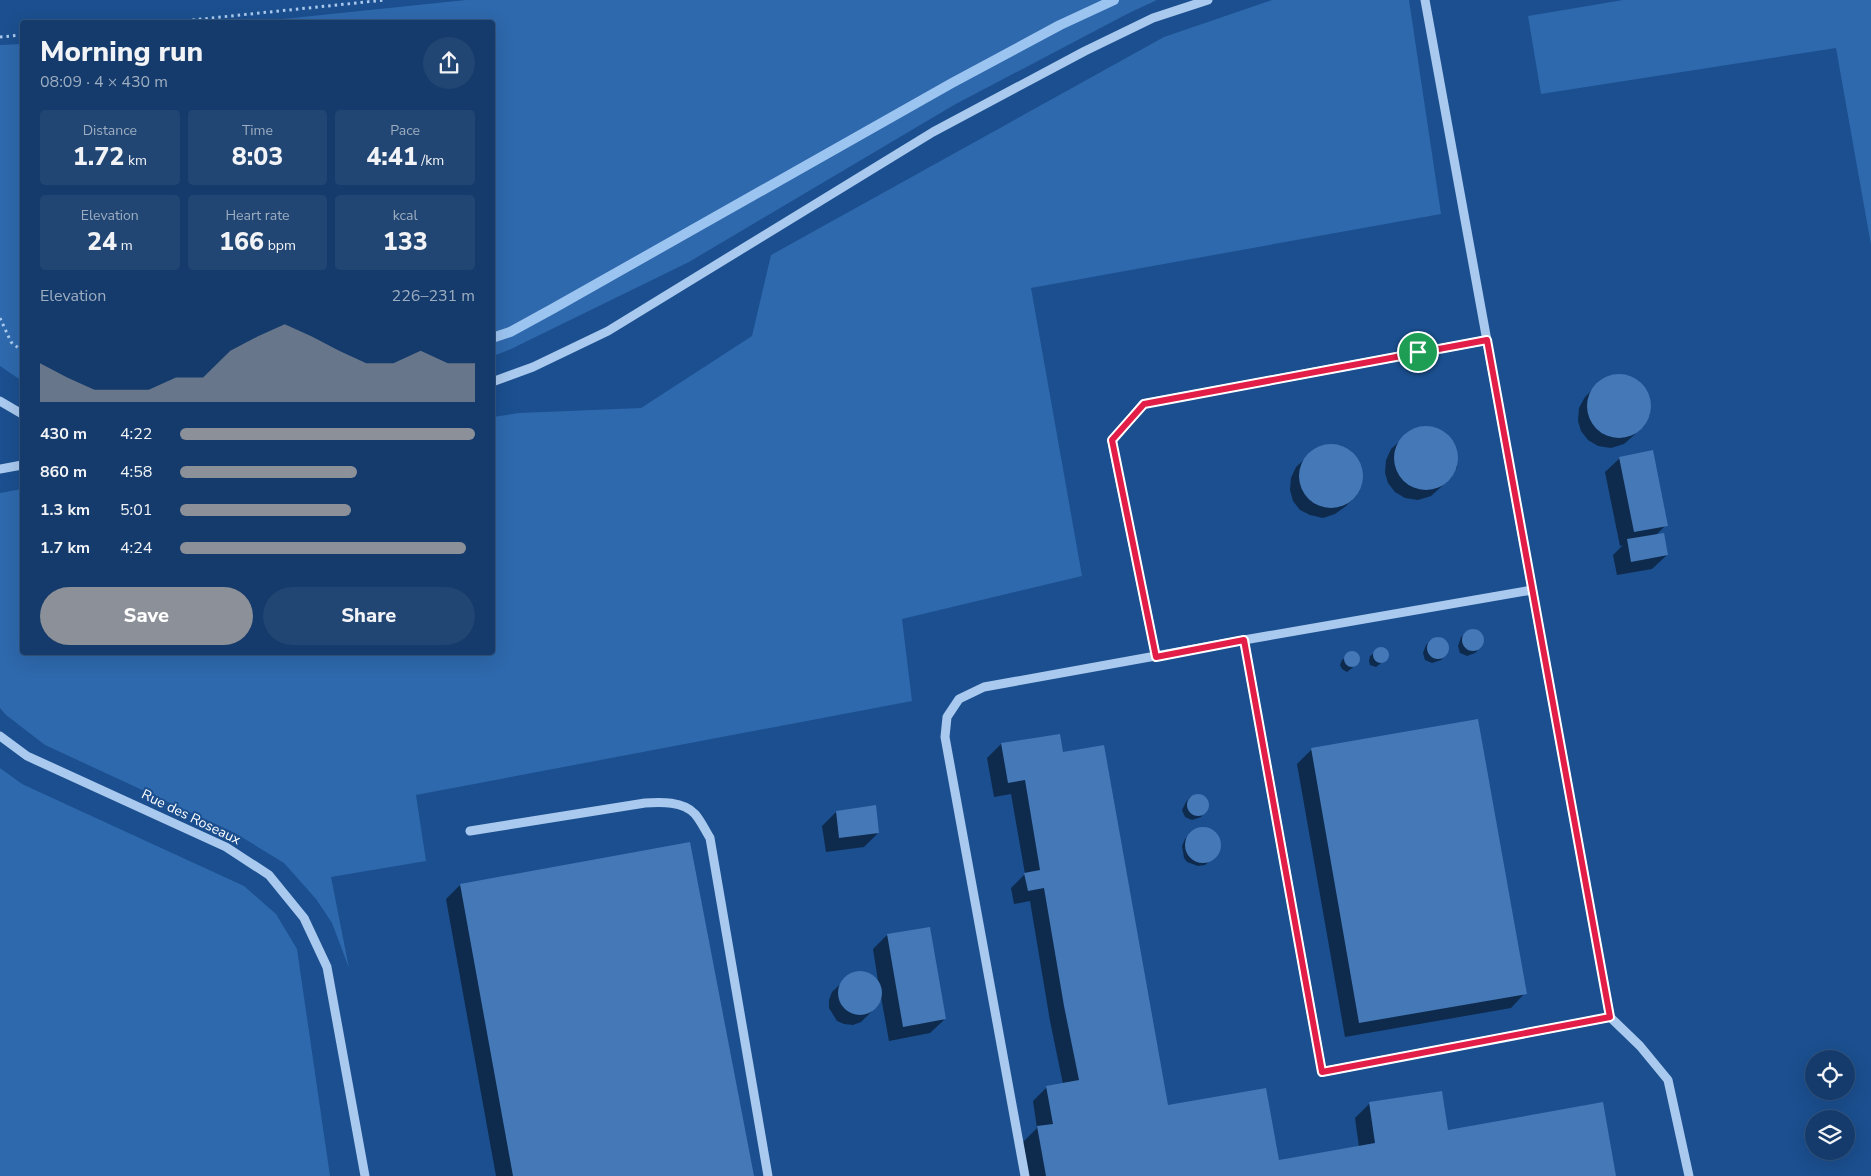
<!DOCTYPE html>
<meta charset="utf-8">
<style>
body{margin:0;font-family:"Nunito Sans",sans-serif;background:#214673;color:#f1f3f6;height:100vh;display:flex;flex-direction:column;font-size:19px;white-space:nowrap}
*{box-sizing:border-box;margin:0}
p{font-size:16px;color:#9dadc1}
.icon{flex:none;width:28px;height:28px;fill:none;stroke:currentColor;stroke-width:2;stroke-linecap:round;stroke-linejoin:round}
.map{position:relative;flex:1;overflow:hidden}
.side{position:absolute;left:20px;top:20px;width:475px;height:635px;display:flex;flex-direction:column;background:#143b6b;border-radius:5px;box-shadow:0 5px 20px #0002,0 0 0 1px #33557e}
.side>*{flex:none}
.controls{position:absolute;left:1805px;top:1050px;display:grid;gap:10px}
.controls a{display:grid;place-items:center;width:50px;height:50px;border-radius:50%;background:#143b6b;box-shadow:0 5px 20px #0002,0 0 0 1px #33557e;font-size:25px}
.pin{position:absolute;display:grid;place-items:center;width:42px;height:42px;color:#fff;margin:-21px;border:2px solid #fff;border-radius:50%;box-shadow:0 1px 5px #0007}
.round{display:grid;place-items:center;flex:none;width:52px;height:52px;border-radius:26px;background:#214673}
.overview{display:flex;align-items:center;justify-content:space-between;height:85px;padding:0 20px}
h1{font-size:28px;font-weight:800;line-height:38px}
.stats{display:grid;grid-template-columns:repeat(3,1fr);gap:8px;height:85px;padding:5px 20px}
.stats div{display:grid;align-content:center;border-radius:5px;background:#214673;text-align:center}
.stats b{font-size:25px;font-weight:800}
.stats small{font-size:14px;font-weight:400}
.stats p{font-size:14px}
.chart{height:140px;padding:10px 20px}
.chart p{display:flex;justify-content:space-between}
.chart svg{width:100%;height:90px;margin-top:5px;fill:#8c9099;opacity:.7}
.button{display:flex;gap:10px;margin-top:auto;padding:10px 20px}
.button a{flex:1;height:58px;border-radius:30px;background:#8c9099;color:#fff;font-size:20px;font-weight:800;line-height:58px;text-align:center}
.button a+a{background:#214673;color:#f1f3f6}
ul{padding:0 20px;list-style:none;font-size:16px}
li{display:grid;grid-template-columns:80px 60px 1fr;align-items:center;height:38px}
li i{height:12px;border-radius:6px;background:#8c9099}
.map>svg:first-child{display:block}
</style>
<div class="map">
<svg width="1871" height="1176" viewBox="0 0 1871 1176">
<rect width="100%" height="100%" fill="#1b4f8f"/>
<path fill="#2e69ad" d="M 466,0 L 1157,0 L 1129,13 L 954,105 L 689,262 L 511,349 L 493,356 L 492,22 L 253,22 Z
M 1272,0 L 1409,0 L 1441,214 L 1031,288 L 1082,576 L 902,619 L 912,701 L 416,795 L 426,861 L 331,877 L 349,968 L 332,923 L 316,899 L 284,863 L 235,833 L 45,745 L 6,715 L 0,708 L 0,493 L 22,489 L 22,652 L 492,652 L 493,417 L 519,413 L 641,408 L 752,336 L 771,255 L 1164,37 Z
M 1623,0 L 1871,0 L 1871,245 L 1836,48 L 1541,94 L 1528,16 Z
M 22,44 L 22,381 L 0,366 L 0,45 Z
M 0,768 L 22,784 L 244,886 L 276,914 L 297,949 L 330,1176 L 0,1176 Z"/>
<path fill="#0007" d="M 1616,375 L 1628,376 L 1638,382 L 1646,391 L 1650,402 L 1650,414 L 1644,426 L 1624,444 L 1611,448 L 1598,446 L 1588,440 L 1581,431 L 1578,421 L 1579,408 L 1585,397 L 1595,387 L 1604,379 Z
M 1423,428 L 1435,429 L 1445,433 L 1453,442 L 1457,454 L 1457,467 L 1451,478 L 1431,496 L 1418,500 L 1405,498 L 1395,492 L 1388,483 L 1385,473 L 1386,460 L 1391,449 L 1411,431 Z
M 1328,445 L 1340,446 L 1350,451 L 1358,460 L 1362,471 L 1361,484 L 1356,496 L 1346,506 L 1335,514 L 1323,518 L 1310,515 L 1300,510 L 1293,501 L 1290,490 L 1291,478 L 1296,467 L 1316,449 Z
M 1620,458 L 1666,525 L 1656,535 L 1667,555 L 1652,569 L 1617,575 L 1613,555 L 1623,545 L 1620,546 L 1605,472 Z
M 1474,630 L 1481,633 L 1484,640 L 1480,648 L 1475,653 L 1467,656 L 1460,653 L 1458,646 L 1461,637 L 1466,633 Z
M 1439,637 L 1446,641 L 1449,648 L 1446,655 L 1441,660 L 1432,663 L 1425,660 L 1423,653 L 1426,645 L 1431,640 Z
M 1381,648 L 1385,650 L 1387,655 L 1386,659 L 1376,667 L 1370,665 L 1369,661 L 1370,656 Z
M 1352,653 L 1357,654 L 1359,659 L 1357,664 L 1347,672 L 1342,669 L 1340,665 L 1342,660 Z
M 1477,721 L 1525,993 L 1511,1008 L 1345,1037 L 1297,764 L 1311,750 Z
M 1001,744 L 1061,754 L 1167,1107 L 1278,1161 L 1359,1147 L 1355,1118 L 1369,1104 L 1447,1131 L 1615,1176 L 1029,1176 L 1023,1142 L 1037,1128 L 1033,1101 L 1047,1087 L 1063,1084 L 1050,1021 L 1030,901 L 1014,904 L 1011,888 L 1025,874 L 1011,794 L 994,797 L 987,758 Z
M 1199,794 L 1206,798 L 1209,805 L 1205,812 L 1201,817 L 1192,820 L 1185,817 L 1182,810 L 1186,802 L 1190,797 Z
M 836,812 L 878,833 L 864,847 L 826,852 L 822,826 Z
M 1204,828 L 1209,829 L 1218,836 L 1220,848 L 1216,855 L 1211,860 L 1205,865 L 1198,866 L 1187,862 L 1184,858 L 1182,846 L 1185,839 L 1196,830 Z
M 460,885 L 752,1176 L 496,1176 L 446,899 Z
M 887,935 L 945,1019 L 930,1033 L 889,1041 L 881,997 L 877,1006 L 861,1022 L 853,1025 L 844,1024 L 837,1021 L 829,1008 L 829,1000 L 832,992 L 849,976 L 857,972 L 866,973 L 873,977 L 879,987 L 873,949 Z"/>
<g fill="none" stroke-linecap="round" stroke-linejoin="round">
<path stroke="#9cc4f0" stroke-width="10" d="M 492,338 L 510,332 L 554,308 L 952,83 L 1060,25 L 1114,0"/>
</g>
<path fill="#4478b7" d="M1587 406a32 32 0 1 1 64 0a32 32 0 1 1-64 0Z
M1394 458a32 32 0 1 1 64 0a32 32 0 1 1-64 0Z
M1299 476a32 32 0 1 1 64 0a32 32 0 1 1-64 0Z
M 1653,450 L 1668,526 L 1634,532 L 1619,457 Z
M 1664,533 L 1668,555 L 1631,562 L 1627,539 Z
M1462 640a11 11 0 1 1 22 0a11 11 0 1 1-22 0Z
M1427 648a11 11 0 1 1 22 0a11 11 0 1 1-22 0Z
M1373 655a8 8 0 1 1 16 0a8 8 0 1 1-16 0Z
M1344 659a8 8 0 1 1 16 0a8 8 0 1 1-16 0Z
M 1478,719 L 1527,994 L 1359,1023 L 1311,748 Z
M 1060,734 L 1063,752 L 1104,745 L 1168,1105 L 1266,1088 L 1279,1160 L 1375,1143 L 1369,1102 L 1442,1091 L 1448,1130 L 1603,1102 L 1616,1176 L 1046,1176 L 1037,1126 L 1053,1124 L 1046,1086 L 1079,1080 L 1064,1006 L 1044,888 L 1028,891 L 1024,873 L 1040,870 L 1025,780 L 1008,783 L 1001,743 Z
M1187 805a11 11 0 1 1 22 0a11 11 0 1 1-22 0Z
M 876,805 L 879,833 L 839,838 L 836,811 Z
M1185 845a18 18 0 1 1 36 0a18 18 0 1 1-36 0Z
M 690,842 L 754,1176 L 513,1176 L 460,884 Z
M 930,927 L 946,1019 L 903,1027 L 887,934 Z
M838 993a22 22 0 1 1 44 0a22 22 0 1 1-44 0Z"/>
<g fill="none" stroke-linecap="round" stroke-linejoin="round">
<path stroke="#a9c9ee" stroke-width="3" stroke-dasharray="2.5 4" stroke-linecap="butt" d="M 173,22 L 385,0
M 0,37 L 22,35
M 0,318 L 11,342 L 22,351"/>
<path stroke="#a9c9ee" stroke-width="9" d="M 492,382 L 533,367 L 608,331 L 933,132 L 1085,51 L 1153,18 L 1208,0
M 0,401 L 22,414
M 0,469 L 22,465
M 1244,640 L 1322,1072 L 1610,1017 L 1425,0
M 1156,657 L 1112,441 L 1143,404 L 1487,340
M 0,736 L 27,756 L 226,847 L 269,875 L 304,918 L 327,967 L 365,1176
M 470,831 L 645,803 C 661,802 683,801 695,814 C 701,821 705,830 710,838 L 768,1176
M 1610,1017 L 1640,1046 L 1668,1080 L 1689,1176
M 1025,1176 L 945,737 L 947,717 L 959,699 L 984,687 L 1244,640 L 1532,590"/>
</g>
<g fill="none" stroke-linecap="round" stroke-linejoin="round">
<defs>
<path id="route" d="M 1487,340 L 1610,1017 L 1322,1072 L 1244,640 L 1156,657 L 1112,440 L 1144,404 Z"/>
</defs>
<use href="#route" stroke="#fff" stroke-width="10"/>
<use href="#route" stroke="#e11d48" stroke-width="6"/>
</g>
<g text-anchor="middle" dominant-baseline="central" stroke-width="4" stroke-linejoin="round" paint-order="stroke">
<g font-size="14" fill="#fff" stroke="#1b4f8f">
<text transform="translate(191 817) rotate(26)">Rue des Roseaux</text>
</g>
</g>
</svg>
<div class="controls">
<a><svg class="icon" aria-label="locate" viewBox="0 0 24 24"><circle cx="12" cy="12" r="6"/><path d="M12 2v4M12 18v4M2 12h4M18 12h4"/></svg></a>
<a><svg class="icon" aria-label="layers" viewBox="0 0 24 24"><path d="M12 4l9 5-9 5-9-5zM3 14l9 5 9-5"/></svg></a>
</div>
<div class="pin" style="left:1418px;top:352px;background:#1e9e55"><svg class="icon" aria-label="arrive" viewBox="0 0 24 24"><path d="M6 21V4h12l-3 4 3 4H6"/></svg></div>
<section class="side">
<div class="overview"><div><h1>Morning run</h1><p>08:09 · 4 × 430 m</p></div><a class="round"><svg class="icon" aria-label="share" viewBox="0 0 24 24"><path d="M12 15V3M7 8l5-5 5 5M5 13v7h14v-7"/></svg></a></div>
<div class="stats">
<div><p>Distance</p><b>1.72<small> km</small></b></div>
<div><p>Time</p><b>8:03</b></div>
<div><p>Pace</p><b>4:41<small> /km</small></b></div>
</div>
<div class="stats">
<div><p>Elevation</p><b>24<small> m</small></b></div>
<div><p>Heart rate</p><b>166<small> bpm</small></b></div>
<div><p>kcal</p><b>133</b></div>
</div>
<div class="chart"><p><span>Elevation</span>226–231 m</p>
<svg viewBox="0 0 160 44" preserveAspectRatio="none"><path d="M0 44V25L10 32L20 38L30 38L40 38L50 32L60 32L70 19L80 12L90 6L100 12L110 19L120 25L130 25L140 19L150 25L160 25V44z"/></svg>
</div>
<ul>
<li><b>430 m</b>4:22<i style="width:100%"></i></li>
<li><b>860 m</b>4:58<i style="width:60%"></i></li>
<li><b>1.3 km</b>5:01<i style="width:58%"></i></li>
<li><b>1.7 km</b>4:24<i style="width:97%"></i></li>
</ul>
<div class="button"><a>Save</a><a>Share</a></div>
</section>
</div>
